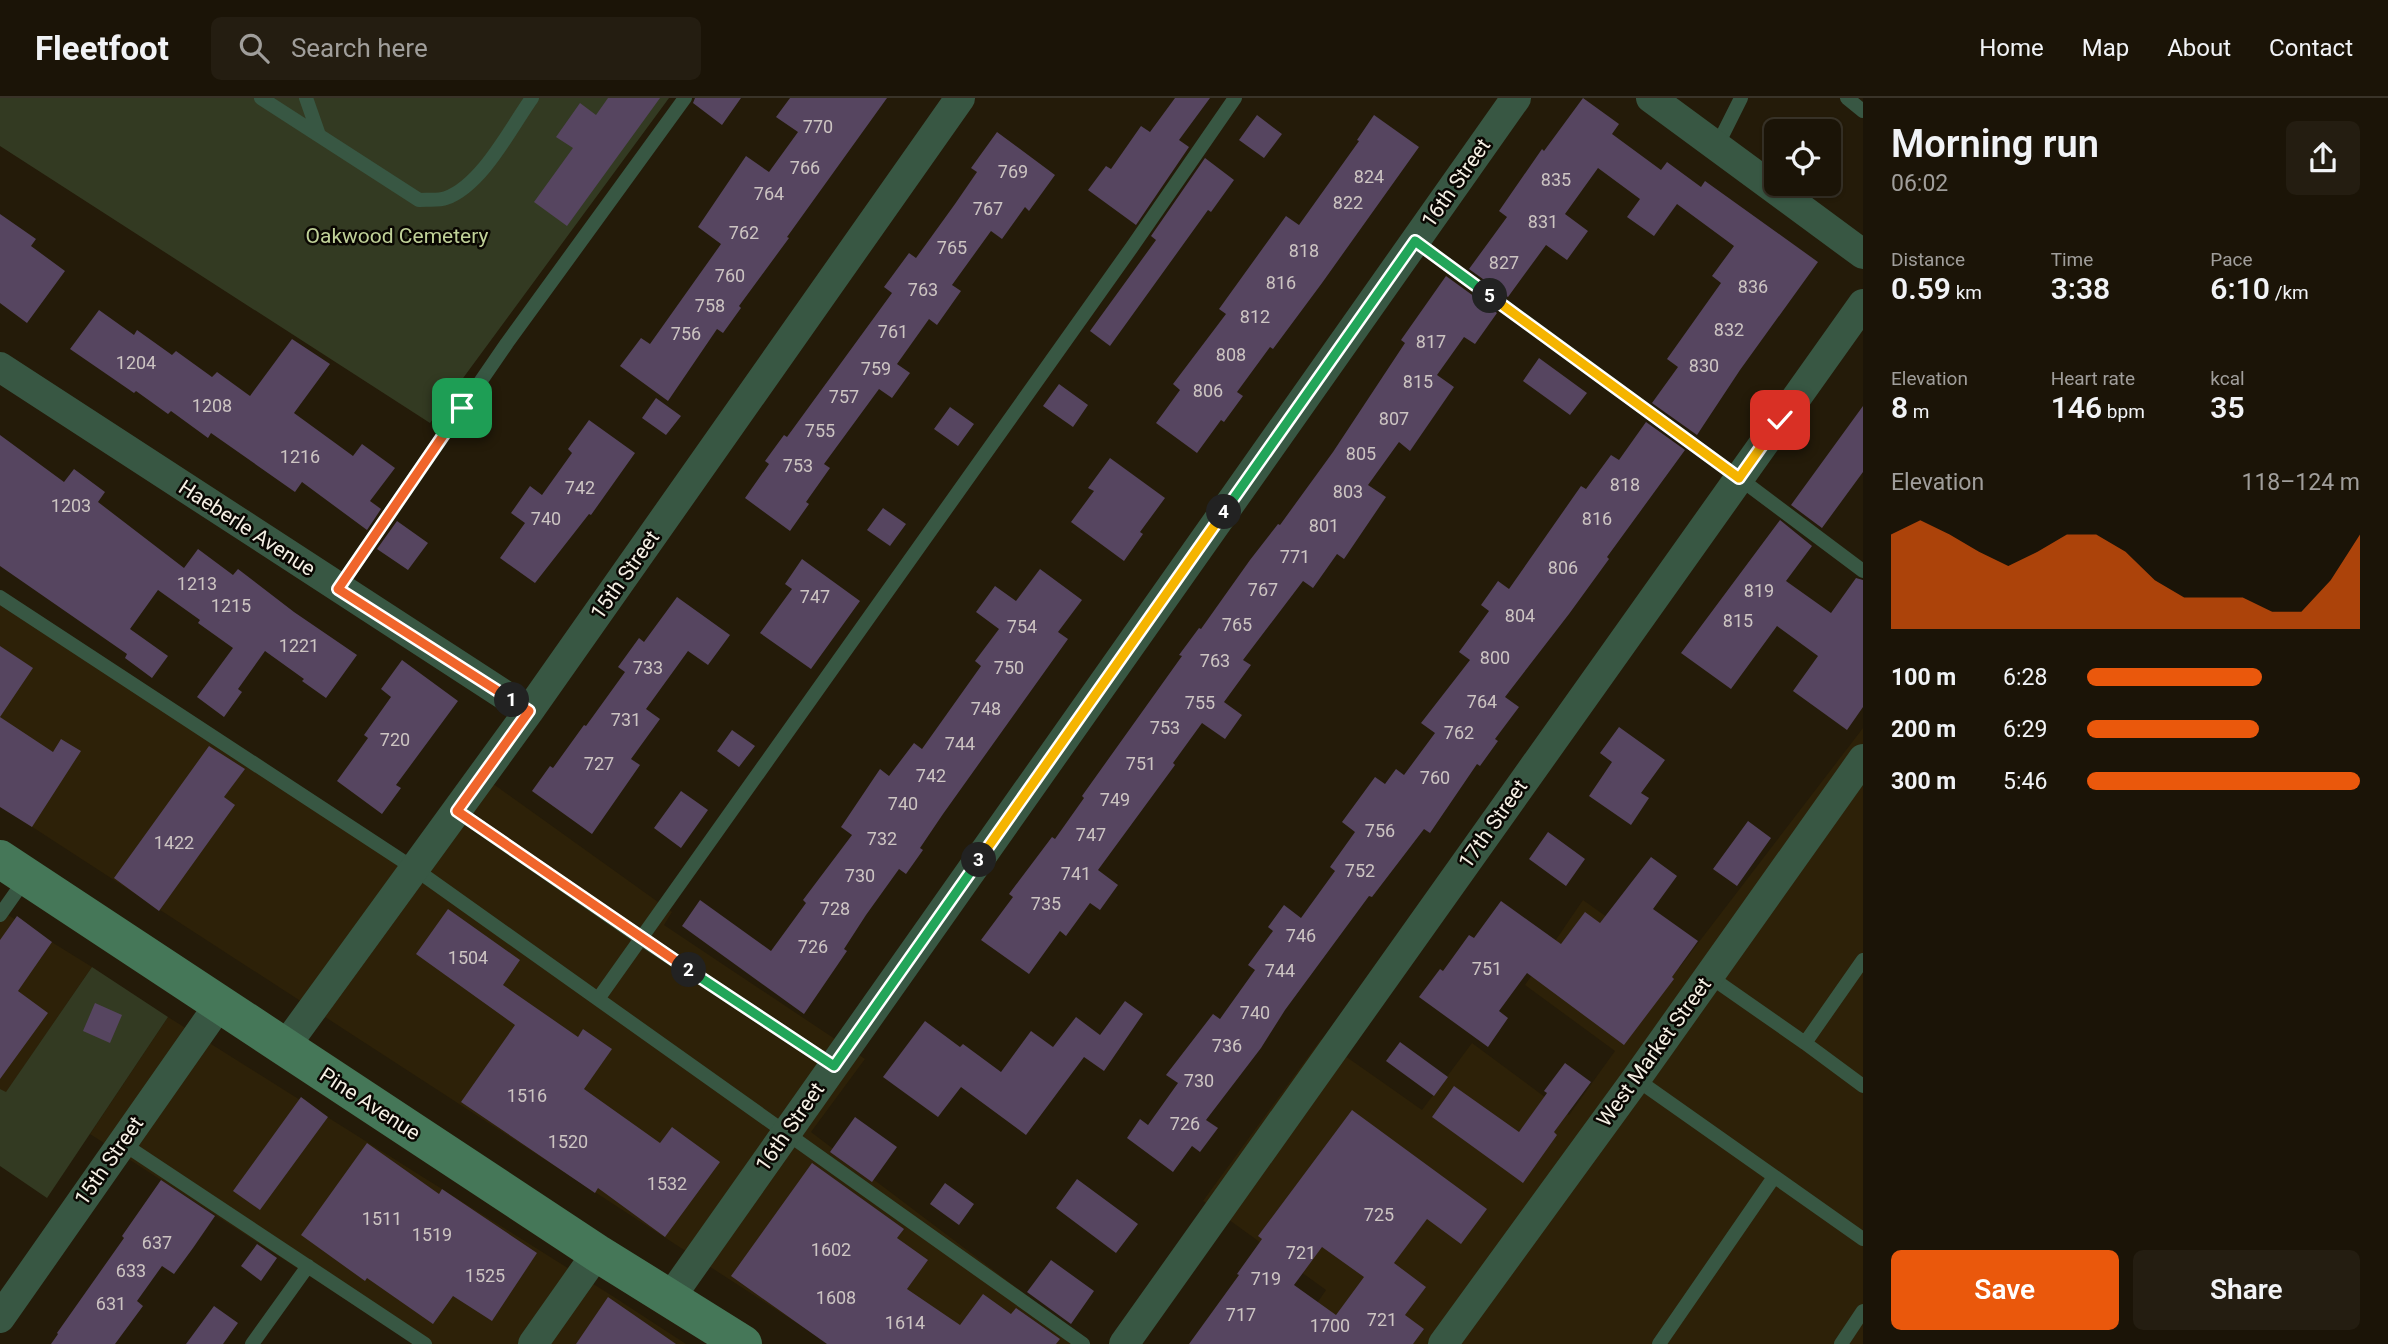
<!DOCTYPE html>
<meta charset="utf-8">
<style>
body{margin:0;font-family:Roboto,sans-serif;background:#241d11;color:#f1f3f6;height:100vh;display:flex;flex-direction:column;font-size:26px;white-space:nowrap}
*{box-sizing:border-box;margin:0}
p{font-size:23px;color:#a09e9b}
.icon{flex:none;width:38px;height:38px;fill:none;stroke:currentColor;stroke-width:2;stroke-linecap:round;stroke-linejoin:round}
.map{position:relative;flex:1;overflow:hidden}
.panel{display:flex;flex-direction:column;background:#1b1407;width:525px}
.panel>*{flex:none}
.buttons{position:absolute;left:1764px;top:21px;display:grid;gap:14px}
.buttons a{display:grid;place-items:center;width:77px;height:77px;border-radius:10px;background:#1b1407;box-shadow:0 2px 5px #0004,0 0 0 2px #393328;font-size:35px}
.pin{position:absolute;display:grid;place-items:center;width:60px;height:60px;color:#fff;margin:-30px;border-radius:14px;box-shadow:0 4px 10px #0006}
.km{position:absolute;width:35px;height:35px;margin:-18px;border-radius:50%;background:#222;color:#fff;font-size:19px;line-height:35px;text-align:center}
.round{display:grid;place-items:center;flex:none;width:74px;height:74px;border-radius:10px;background:#241d11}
.overview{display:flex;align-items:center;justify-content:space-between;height:119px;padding:0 28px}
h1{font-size:38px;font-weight:600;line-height:52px}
.metrics{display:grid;grid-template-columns:repeat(3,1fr);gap:10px;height:119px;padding:7px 28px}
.metrics div{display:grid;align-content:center}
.metrics b{font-size:30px;font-weight:600}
.metrics small{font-size:19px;font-weight:400}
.metrics p{font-size:19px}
.chart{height:196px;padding:14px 28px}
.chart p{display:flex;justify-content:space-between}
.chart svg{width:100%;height:126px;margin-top:7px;fill:#ea580c;opacity:.7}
.action{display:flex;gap:14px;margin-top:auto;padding:14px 28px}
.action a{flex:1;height:80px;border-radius:10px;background:#ea580c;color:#fff;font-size:28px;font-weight:600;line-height:80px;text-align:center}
.action a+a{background:#241d11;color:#f1f3f6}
ul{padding:0 28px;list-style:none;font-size:23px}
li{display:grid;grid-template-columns:112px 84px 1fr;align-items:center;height:52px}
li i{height:18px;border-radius:9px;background:#ea580c}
header{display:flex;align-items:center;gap:42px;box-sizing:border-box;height:98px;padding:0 35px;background:#1b1407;border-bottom:2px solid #393328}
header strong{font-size:33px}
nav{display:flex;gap:38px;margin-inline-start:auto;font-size:24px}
.search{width:490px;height:63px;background:#241d11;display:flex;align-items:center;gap:18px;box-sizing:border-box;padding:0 24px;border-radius:10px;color:#a09e9b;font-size:26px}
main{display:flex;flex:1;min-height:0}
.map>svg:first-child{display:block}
</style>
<header>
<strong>Fleetfoot</strong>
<div class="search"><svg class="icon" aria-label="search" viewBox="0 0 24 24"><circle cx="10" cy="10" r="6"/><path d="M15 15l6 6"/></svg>Search here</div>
<nav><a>Home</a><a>Map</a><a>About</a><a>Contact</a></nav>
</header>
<main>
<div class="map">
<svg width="1863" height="1246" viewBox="0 0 1863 1246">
<rect width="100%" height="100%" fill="#241b09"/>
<path fill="#2d2108" d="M 0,507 L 422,782 L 492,685 L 672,814 L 664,827 L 865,961 L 811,1034 L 1091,1246 L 829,1246 L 0,708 Z
M 1863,630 L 1863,1246 L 1289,1246 L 1326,1192 L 1203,1103 L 1321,941 L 1422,1012 L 1472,945 L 1569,1017 L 1615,953 L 1525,887 L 1583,802 L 1679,870 Z
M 0,812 L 92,869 L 6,995 L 0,991 Z
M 168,919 L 614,1199 L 686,1246 L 414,1246 L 90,1036 Z"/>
<path fill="#333a22" d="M 0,0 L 669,0 L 430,325 L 0,48 Z
M 92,869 L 168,919 L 47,1100 L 0,1068 L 0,991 L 6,994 Z"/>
<path fill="#564560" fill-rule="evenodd" d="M 608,0 L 660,0 L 567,128 L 534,104 L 573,50 L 556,39 L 580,5 L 596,17 Z
M 695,0 L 741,0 L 722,27 L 693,5 Z
M 790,0 L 887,0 L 787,139 L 789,140 L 739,208 L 741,210 L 723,235 L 717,231 L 668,303 L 620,268 L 641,240 L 650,246 L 721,146 L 698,129 L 746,58 L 769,74 L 798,34 L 776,19 Z
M 1175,0 L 1210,0 L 1179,42 L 1189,49 L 1136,127 L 1088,92 L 1106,68 L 1111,71 L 1141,28 L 1150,34 Z
M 1583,0 L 1619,26 L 1612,36 L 1661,72 L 1667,64 L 1701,89 L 1705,83 L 1818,164 L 1740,272 L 1697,337 L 1652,305 L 1678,269 L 1667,261 L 1721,185 L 1712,178 L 1734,148 L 1677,106 L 1654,138 L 1627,119 L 1640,101 L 1598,70 L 1565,116 L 1588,133 L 1567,162 L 1546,147 L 1508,199 L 1469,171 L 1507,119 L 1499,113 L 1542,51 L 1544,53 Z
M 1257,17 L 1282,36 L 1264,60 L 1239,42 Z
M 1374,17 L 1419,49 L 1322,185 L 1273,251 L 1270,249 L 1237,294 L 1243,298 L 1224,324 L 1221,322 L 1197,355 L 1156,325 L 1180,292 L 1173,286 L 1226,216 L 1219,211 L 1286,118 L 1299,127 L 1359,43 L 1357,42 Z
M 997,34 L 1055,77 L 1029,113 L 1025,109 L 1002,141 L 991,133 L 952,187 L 961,193 L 937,227 L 929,221 L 897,266 L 910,275 L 892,300 L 879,291 L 824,366 L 830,370 L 806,404 L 809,406 L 790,433 L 745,400 L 769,366 L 765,363 L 784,337 L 787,339 L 892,195 L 884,189 L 909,155 L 916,160 L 955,106 L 977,74 L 971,70 Z
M 1205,60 L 1234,82 L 1211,114 L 1208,112 L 1110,248 L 1090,233 L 1156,142 L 1151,138 Z
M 0,116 L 36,141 L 31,148 L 65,173 L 27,225 L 0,205 Z
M 1446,178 L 1497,215 L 1475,246 L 1464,239 L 1437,277 L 1454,289 L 1410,353 L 1399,344 L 1368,387 L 1386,399 L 1344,461 L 1337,456 L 1313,490 L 1303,483 L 1243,562 L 1251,567 L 1224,604 L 1242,617 L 1225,641 L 1202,625 L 1173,665 L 1175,667 L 1098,772 L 1118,787 L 1100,812 L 1090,805 L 1066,838 L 1060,833 L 1029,876 L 981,842 L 1013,799 L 1009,796 L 1052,739 L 1055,741 L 1084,700 L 1082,698 L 1182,558 L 1179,557 L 1199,530 L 1201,531 L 1250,462 L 1278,426 L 1280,427 L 1333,354 L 1405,245 L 1401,242 Z
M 99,212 L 134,237 L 137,232 L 172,257 L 176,253 L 212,279 L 217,274 L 250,298 L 292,241 L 330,266 L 294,315 L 353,358 L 362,346 L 395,370 L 370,403 L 381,411 L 367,432 L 302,384 L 295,394 L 211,335 L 208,340 L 171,313 L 168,316 L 136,293 L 134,295 L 70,251 Z
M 1539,260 L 1587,295 L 1570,317 L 1523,283 Z
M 1059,286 L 1088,307 L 1073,329 L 1043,308 Z
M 656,300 L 681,318 L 666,337 L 642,320 Z
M 1863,308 L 1863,374 L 1822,430 L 1791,407 Z
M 950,309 L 974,326 L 958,348 L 934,331 Z
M 589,322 L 635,355 L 591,417 L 589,416 L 535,485 L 500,460 L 525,425 L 511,415 L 530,388 L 542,397 L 572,355 L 568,351 Z
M 1646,324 L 1685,352 L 1607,459 L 1609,461 L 1569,516 L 1505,599 L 1519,609 L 1495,641 L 1498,643 L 1480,668 L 1477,666 L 1430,735 L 1424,731 L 1372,799 L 1369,798 L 1285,912 L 1261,950 L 1206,1022 L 1218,1030 L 1200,1054 L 1192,1048 L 1173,1074 L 1127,1040 L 1140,1021 L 1148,1027 L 1178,985 L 1166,977 L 1213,916 L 1220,921 L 1255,872 L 1248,867 L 1273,833 L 1268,829 L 1284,807 L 1301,820 L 1335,773 L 1330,769 L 1355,734 L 1342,724 L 1375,679 L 1385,686 L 1396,671 L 1404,677 L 1435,635 L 1421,625 L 1470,562 L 1459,554 L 1489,513 L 1481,507 L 1498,483 L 1509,491 L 1581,388 L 1586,391 L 1611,357 L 1619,362 Z
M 0,337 L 64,384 L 74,371 L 105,394 L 98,404 L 184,470 L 198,451 L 233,477 L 238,471 L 294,514 L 357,557 L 326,600 L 302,583 L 304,581 L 265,553 L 238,591 L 242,594 L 224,619 L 197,599 L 233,550 L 198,525 L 200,522 L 158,492 L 130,531 L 168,558 L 152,580 L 125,560 L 127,556 L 0,468 Z
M 1110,360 L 1165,400 L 1140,434 L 1143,436 L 1124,463 L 1071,424 L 1094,393 L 1088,390 Z
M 883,410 L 906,426 L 890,448 L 867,432 Z
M 1780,422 L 1812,448 L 1786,483 L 1831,515 L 1856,480 L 1863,482 L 1863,609 L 1847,632 L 1793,593 L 1818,558 L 1777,528 L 1731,591 L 1681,555 Z
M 397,423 L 428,445 L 408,472 L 377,451 Z
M 802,461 L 860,503 L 811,571 L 760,535 L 792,491 L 785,486 Z
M 1040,471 L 1082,502 L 1058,534 L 1068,541 L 943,716 L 920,750 L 923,752 L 906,776 L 899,771 L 866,817 L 844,851 L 847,853 L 804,916 L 682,828 L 700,802 L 771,853 L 806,805 L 803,802 L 852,737 L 841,729 L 880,671 L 889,678 L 914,645 L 922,651 L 981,568 L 975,563 L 999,531 L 976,514 L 995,488 L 1016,503 Z
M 677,499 L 730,537 L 708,567 L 688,553 L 646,611 L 660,621 L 631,661 L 640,667 L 592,736 L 532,693 L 550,668 L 553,670 L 584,627 L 586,628 L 625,574 L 618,569 L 639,540 L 644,544 Z
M 0,548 L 33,570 L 0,619 L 53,654 L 61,641 L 81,653 L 32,729 L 0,709 Z
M 402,562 L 458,603 L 396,687 L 401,690 L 382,716 L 337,683 L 368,640 L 364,637 L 391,599 L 381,591 Z
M 1619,629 L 1665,662 L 1641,695 L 1649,700 L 1631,727 L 1589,698 L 1612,664 L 1600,655 Z
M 732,632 L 755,648 L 739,669 L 717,653 Z
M 209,648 L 245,671 L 224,699 L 235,707 L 159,813 L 114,780 Z
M 681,693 L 708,712 L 681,750 L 654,730 Z
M 1748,723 L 1771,740 L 1737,788 L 1713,771 Z
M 1548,734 L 1585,761 L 1566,788 L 1529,761 Z
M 1651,759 L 1677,778 L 1653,811 L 1698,843 L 1672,879 L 1674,881 L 1624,947 L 1527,875 L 1499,913 L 1508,920 L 1488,949 L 1419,899 L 1440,871 L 1443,873 L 1469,837 L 1474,840 L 1501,803 L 1561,846 L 1585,814 L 1600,825 Z
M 448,811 L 520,862 L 503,887 L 578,939 L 583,931 L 612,951 L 584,991 L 660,1045 L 672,1029 L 720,1064 L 665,1139 L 598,1090 L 595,1095 L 461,1004 L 515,927 L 416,856 Z
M 17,818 L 52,844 L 18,893 L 48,915 L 0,981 L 0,842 Z
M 1125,903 L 1143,916 L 1104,973 L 1084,959 L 1026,1037 L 961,989 L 938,1019 L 883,979 L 925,923 L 960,949 L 963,946 L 1001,974 L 1031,933 L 1053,949 L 1076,919 L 1100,937 Z
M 95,905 L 122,917 L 110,945 L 83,933 Z
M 1400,944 L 1448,979 L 1434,998 L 1386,963 Z
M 1565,965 L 1591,984 L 1554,1034 L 1557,1037 L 1523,1085 L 1432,1019 L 1454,988 L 1519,1034 L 1547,995 L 1544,993 Z
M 301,999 L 328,1019 L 260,1112 L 233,1093 Z
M 1352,1012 L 1487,1111 L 1461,1146 L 1427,1121 L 1394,1165 L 1426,1189 L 1405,1217 L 1424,1231 L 1413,1246 L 1189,1246 L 1239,1177 L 1237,1176 L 1262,1141 L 1258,1138 ZM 1322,1149 L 1364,1179 L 1336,1217 L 1294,1187 Z
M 855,1019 L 897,1049 L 872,1084 L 830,1054 Z
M 367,1045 L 439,1096 L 442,1091 L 537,1155 L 492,1223 L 453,1198 L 433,1226 L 367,1180 L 365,1183 L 301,1137 Z
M 812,1065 L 904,1131 L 897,1140 L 928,1162 L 907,1191 L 960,1227 L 983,1196 L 1011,1216 L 1016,1210 L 1060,1241 L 1056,1246 L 827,1246 L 731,1178 Z
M 1077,1081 L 1138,1126 L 1116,1155 L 1056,1110 Z
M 161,1082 L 215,1118 L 193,1150 L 174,1176 L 162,1168 L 137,1203 L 143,1208 L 115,1246 L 51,1246 L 58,1236 L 57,1235 L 124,1140 L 122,1138 Z
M 945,1085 L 974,1106 L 959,1127 L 930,1106 Z
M 257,1146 L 277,1160 L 261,1183 L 241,1168 Z
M 1051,1162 L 1094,1193 L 1071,1226 L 1027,1194 Z
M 608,1199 L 676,1246 L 576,1246 Z
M 214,1208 L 238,1225 L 223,1246 L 186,1246 Z"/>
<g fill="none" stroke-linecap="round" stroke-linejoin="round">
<path stroke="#385743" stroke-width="14" d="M 261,0 L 419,102 C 427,101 438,103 446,100 C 482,87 510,31 532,0
M 306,0 L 319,37
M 1847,0 L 1863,13
M 1717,48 L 1741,0
M 1415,143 L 1739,380 L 1863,473
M 338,491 L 507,245 L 685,0
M 0,499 L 415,771 L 1083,1246
M 457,713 L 642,841 L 834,968
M 0,817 L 26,780
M 1709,878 L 1805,945 L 1863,862
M 598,901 L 1132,149 L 1235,0
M 1805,945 L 1863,988
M 1636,981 L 1863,1141
M 122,1045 L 425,1246
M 252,1246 L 308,1168
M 1659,1246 L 1774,1079
M 1841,1246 L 1863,1213"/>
<path stroke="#385743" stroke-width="30" d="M 1651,0 L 1863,156
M 0,269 L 529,613
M 284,950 L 529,613 L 960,0
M 670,1200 L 1516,0
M 0,1220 L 219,907
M 533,1246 L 597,1155
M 1124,1246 L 1863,206
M 1443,1246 L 1636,981 L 1863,661"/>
<path stroke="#457758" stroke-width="38" d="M 0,761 L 597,1155 L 743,1246"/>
</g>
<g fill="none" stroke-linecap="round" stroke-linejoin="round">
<defs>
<path id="split-1" d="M 462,310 L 338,491 L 512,602"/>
<path id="split-2" d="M 512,602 L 529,613 L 457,713 L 689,872"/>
<path id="split-3" d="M 689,872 L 834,968 L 979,762"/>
<path id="split-4" d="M 979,762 L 1224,414"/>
<path id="split-5" d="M 1224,414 L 1415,143 L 1490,198"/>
<path id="split-6" d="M 1490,198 L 1739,380 L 1780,322"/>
</defs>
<use href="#split-1" stroke="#fff" stroke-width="14"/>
<use href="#split-2" stroke="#fff" stroke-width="14"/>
<use href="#split-3" stroke="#fff" stroke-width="14"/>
<use href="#split-4" stroke="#fff" stroke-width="14"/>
<use href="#split-5" stroke="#fff" stroke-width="14"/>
<use href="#split-6" stroke="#fff" stroke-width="14"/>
<use href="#split-1" stroke="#f0652b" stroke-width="9"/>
<use href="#split-2" stroke="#f0652b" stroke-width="9"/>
<use href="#split-3" stroke="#22a559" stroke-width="9"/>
<use href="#split-4" stroke="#f5b400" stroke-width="9"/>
<use href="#split-5" stroke="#22a559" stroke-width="9"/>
<use href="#split-6" stroke="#f5b400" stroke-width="9"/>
</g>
<g text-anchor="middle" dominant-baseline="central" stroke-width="5" stroke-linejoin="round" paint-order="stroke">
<g font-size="18" fill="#ccc4c2">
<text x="818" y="28">770</text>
<text x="805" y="69">766</text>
<text x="1013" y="73">769</text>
<text x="1369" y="78">824</text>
<text x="1556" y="81">835</text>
<text x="769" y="95">764</text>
<text x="1348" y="104">822</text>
<text x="988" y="110">767</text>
<text x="1543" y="123">831</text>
<text x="744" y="134">762</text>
<text x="952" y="149">765</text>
<text x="1304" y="152">818</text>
<text x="1504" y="164">827</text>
<text x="730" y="177">760</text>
<text x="1281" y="184">816</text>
<text x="1753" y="188">836</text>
<text x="923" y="191">763</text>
<text x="710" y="207">758</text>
<text x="1255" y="218">812</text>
<text x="1729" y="231">832</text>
<text x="893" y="233">761</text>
<text x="686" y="235">756</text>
<text x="1431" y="243">817</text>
<text x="1231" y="256">808</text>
<text x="136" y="264">1204</text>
<text x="1704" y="267">830</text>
<text x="876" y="270">759</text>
<text x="1418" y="283">815</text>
<text x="1208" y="292">806</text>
<text x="844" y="298">757</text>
<text x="212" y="307">1208</text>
<text x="1394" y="320">807</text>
<text x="820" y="332">755</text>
<text x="1361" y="355">805</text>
<text x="300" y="358">1216</text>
<text x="798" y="367">753</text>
<text x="1625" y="386">818</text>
<text x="580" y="389">742</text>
<text x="1348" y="393">803</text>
<text x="71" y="407">1203</text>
<text x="546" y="420">740</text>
<text x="1597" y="420">816</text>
<text x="1324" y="427">801</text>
<text x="1295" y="458">771</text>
<text x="1563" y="469">806</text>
<text x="197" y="485">1213</text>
<text x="1263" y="491">767</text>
<text x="1759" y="492">819</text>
<text x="815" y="498">747</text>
<text x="231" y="507">1215</text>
<text x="1520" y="517">804</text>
<text x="1738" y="522">815</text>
<text x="1237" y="526">765</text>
<text x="1022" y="528">754</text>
<text x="299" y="547">1221</text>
<text x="1495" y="559">800</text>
<text x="1215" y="562">763</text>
<text x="648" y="569">733</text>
<text x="1009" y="569">750</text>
<text x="1482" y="603">764</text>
<text x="1200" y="604">755</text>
<text x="986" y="610">748</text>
<text x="626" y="621">731</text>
<text x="1165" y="629">753</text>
<text x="1459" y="634">762</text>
<text x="395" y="641">720</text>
<text x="960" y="645">744</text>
<text x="599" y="665">727</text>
<text x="1141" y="665">751</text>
<text x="931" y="677">742</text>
<text x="1435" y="679">760</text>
<text x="1115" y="701">749</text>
<text x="903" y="705">740</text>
<text x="1380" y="732">756</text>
<text x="1091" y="736">747</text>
<text x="882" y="740">732</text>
<text x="174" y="744">1422</text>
<text x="1360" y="772">752</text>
<text x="1076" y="775">741</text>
<text x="860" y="777">730</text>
<text x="1046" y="805">735</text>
<text x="835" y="810">728</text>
<text x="1301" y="837">746</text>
<text x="813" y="848">726</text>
<text x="468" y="859">1504</text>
<text x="1487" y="870">751</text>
<text x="1280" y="872">744</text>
<text x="1255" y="914">740</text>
<text x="1227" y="947">736</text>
<text x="1199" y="982">730</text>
<text x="527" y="997">1516</text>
<text x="1185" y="1025">726</text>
<text x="568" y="1043">1520</text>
<text x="667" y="1085">1532</text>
<text x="1379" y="1116">725</text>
<text x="382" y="1120">1511</text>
<text x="432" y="1136">1519</text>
<text x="157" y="1144">637</text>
<text x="831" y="1151">1602</text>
<text x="1301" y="1154">721</text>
<text x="131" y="1172">633</text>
<text x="485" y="1177">1525</text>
<text x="1266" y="1180">719</text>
<text x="836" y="1199">1608</text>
<text x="111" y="1205">631</text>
<text x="1241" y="1216">717</text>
<text x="1382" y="1221">721</text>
<text x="905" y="1224">1614</text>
<text x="1330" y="1227">1700</text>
</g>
<g font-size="21" fill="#f4eee3" stroke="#0a0702">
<text transform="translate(1456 85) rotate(-55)">16th Street</text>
<text transform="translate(247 430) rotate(33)">Haeberle Avenue</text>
<text transform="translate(625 477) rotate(-55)">15th Street</text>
<text transform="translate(1493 726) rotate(-55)">17th Street</text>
<text transform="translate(1654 954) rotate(-54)">West Market Street</text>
<text transform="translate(370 1006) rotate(33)">Pine Avenue</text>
<text transform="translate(790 1029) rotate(-55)">16th Street</text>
<text transform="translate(109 1063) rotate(-55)">15th Street</text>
</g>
<g font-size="21" fill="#c0d198" stroke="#0a0702">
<text x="397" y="138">Oakwood Cemetery</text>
</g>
</g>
</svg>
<div class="buttons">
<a><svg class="icon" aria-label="locate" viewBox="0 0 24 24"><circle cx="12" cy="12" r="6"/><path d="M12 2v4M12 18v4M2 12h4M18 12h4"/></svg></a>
</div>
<div class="pin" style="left:462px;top:310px;background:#1e9e55"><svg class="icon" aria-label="arrive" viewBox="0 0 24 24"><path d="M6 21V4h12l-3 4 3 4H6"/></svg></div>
<div class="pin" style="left:1780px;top:322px;background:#d93025"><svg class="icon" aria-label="check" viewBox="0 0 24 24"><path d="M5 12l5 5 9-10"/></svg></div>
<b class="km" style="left:512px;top:602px">1</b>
<b class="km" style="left:689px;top:872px">2</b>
<b class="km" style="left:979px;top:762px">3</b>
<b class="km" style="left:1224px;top:414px">4</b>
<b class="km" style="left:1490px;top:198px">5</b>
</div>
<section class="panel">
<div class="overview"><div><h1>Morning run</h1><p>06:02</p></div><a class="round"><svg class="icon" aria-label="share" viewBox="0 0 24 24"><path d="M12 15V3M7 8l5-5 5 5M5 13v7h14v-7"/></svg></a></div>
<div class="metrics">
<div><p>Distance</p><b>0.59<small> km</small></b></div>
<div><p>Time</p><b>3:38</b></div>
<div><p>Pace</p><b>6:10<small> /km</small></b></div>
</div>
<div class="metrics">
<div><p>Elevation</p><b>8<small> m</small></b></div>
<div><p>Heart rate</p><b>146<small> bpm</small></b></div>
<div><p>kcal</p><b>35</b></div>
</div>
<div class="chart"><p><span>Elevation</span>118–124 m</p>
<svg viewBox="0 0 160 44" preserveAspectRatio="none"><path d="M0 44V11L10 6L20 11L30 17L40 22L50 17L60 11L70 11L80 17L90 27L100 33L110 33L120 33L130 38L140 38L150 27L160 11V44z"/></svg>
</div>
<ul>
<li><b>100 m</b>6:28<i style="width:64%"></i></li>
<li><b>200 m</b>6:29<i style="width:63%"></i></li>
<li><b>300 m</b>5:46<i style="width:100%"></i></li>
</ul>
<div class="action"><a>Save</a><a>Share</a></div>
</section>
</main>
